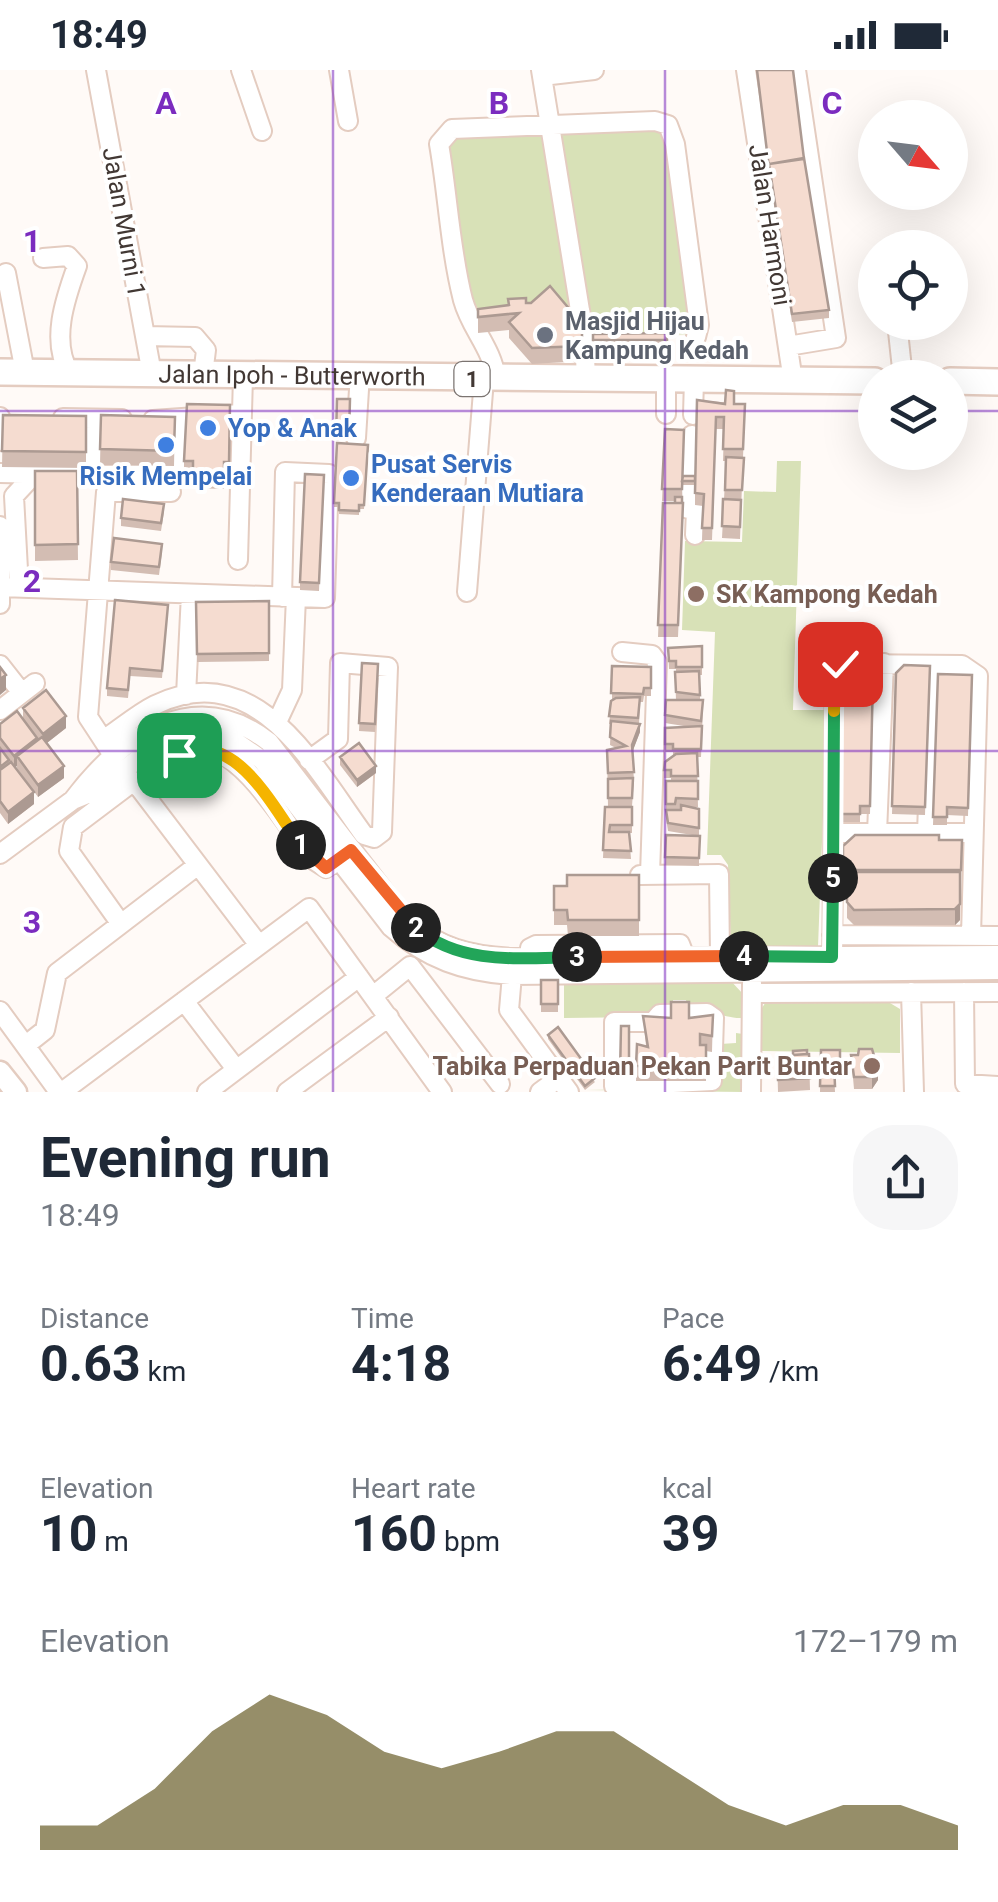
<!DOCTYPE html>
<meta charset="utf-8">
<style>
body{margin:0;font-family:Roboto,sans-serif;background:#f6f6f7;color:#1f2937;height:100vh;display:flex;flex-direction:column;font-size:38px;white-space:nowrap}
*{box-sizing:border-box;margin:0}
p{font-size:32px;color:#747a83}
.icon{flex:none;width:55px;height:55px;fill:none;stroke:currentColor;stroke-width:2;stroke-linecap:round;stroke-linejoin:round}
.map{position:relative;height:1022px;overflow:hidden}
.panel{display:flex;flex-direction:column;background:#fff;flex:1}
.panel>*{flex:none}
.needle{width:65px;rotate:118deg}
.buttons{position:absolute;left:858px;top:30px;display:grid;gap:20px}
.buttons a{display:grid;place-items:center;width:110px;height:110px;border-radius:50%;background:#fff;box-shadow:0 10px 40px #0002;font-size:50px}
.pin{position:absolute;display:grid;place-items:center;width:85px;height:85px;color:#fff;margin:-42px;border-radius:20px;box-shadow:0 5px 15px #0006}
.km{position:absolute;width:50px;height:50px;margin:-25px;border-radius:50%;background:#222;color:#fff;font-size:28px;line-height:50px;text-align:center}
.round{display:grid;place-items:center;flex:none;width:105px;height:105px;border-radius:40px;background:#f6f6f7}
.headline{display:flex;align-items:center;justify-content:space-between;height:170px;padding:0 40px}
h1{font-size:55px;font-weight:700;line-height:75px}
.stats{display:grid;grid-template-columns:repeat(3,1fr);gap:15px;height:170px;padding:10px 40px}
.stats div{display:grid;align-content:center}
.stats b{font-size:50px;font-weight:700}
.stats small{font-size:28px;font-weight:400}
.stats p{font-size:28px}
.chart{height:280px;padding:20px 40px}
.chart p{display:flex;justify-content:space-between}
.chart svg{width:100%;height:180px;margin-top:10px;fill:#6a5f2b;opacity:.7}
.status{display:flex;justify-content:space-between;align-items:center;height:70px;padding:0 50px;background:#fff;direction:ltr}
.status svg{height:28px;fill:currentColor}
.map>svg:first-child{display:block}
</style>
<div class="status"><b>18:49</b><svg viewBox="0 0 49 12"><path d="M0 12V9h3v3zM5 12V6h3v6zM10 12V3h3v9zM15 12V0h3v12zM26 1h20v11H26zM47 4h2v5h-2z"/></svg></div>
<div class="map">
<svg width="998" height="1022" viewBox="0 0 998 1022">
<rect width="100%" height="100%" fill="#fffaf7"/>
<path fill="#d8e1b7" d="M 665,56 L 693,264 L 593,268 L 476,246 L 468,237 L 443,75 L 448,66 Z
M 777,391 L 801,391 L 793,640 L 827,640 L 818,877 L 731,878 L 728,795 L 721,785 L 707,785 L 715,562 L 682,560 L 685,471 L 742,472 L 744,421 L 776,422 Z
M 730,910 L 743,924 L 742,948 C 728,949 707,939 687,938 L 686,930 L 673,930 L 673,939 L 647,947 L 564,948 L 564,912 Z
M 767,930 L 885,930 L 900,939 L 900,983 L 760,981 L 762,938 Z
M 736,963 L 743,964 L 743,1022 L 585,1020 L 708,1018 L 720,974 L 736,973 Z"/>
<g fill="none" stroke-linecap="round" stroke-linejoin="round">
<defs>
<path id="minor" d="M 96,0 L 152,304
M 241,0 L 262,61
M 339,0 L 348,51
M 541,0 L 584,265 L 586,309
M 746,0 L 793,311
M 542,6 L 594,0
M 43,188 L 68,186 L 77,196 C 65,229 50,272 70,304
M 6,203 L 25,302
M 897,252 L 903,308
M 145,266 L 195,267 L 206,280 L 203,305
M 788,276 L 836,268 L 796,0
M 496,308 C 492,278 471,259 463,230 C 450,179 448,126 439,74 L 452,59 L 655,51 L 668,55 L 675,74 L 699,255 L 696,267
M 666,309 L 666,344
M 693,345 L 694,309
M 63,348 L 122,349
M 153,350 L 240,344
M 692,365 L 688,439 L 696,439 L 695,465
M 356,368 L 360,303
M 0,371 L 0,347
M 0,403 L 94,405 L 95,349
M 94,405 L 176,404 L 180,350
M 0,456 L 0,534
M 238,490 L 243,306
M 0,517 L 325,528 L 329,404 L 285,402 L 282,527
M 19,518 L 14,426 L 27,412
M 467,522 L 484,309
M 622,582 L 652,585 L 657,592 L 650,805
M 0,595 L 22,623
M 186,625 L 191,524
M 0,640 L 35,613
M 278,650 L 292,620 L 296,527
M 103,670 C 120,659 137,644 155,635 C 257,585 315,698 364,765 L 374,768 L 382,762 L 388,597 L 340,593 L 338,669 L 309,690
M 109,679 L 88,647 L 106,422 L 171,422
M 135,712 L 259,875
M 139,718 C 155,705 176,680 197,678 C 240,673 288,758 312,789 L 326,798 L 346,783
M 73,730 C 122,665 195,614 269,672 L 406,850 C 439,878 470,886 513,888 L 998,885
M 834,763 L 973,763
M 877,763 L 884,593
M 927,763 L 933,595
M 0,784 L 73,730 L 102,718 L 164,668 L 207,660 L 227,666 L 262,690 L 391,857 C 427,889 464,902 512,905 L 998,900
M 640,805 L 719,804 L 720,886
M 121,854 L 69,781 L 73,757 L 134,711
M 832,865 L 998,866
M 529,888 L 530,878 L 536,875 L 680,874 L 685,887
M 513,893 L 509,940 L 569,1022
M 832,898 L 835,601 L 840,594 L 962,595 L 978,606 L 971,866
M 911,922 L 914,1022
M 964,922 L 965,1014 L 998,1016
M 752,923 L 998,922
M 373,926 L 410,896 L 500,1014
M 184,931 L 236,999
M 0,941 L 59,1022
M 660,944 L 707,943 L 714,948 L 712,1011 L 614,1016 L 614,952 L 653,952 Z
M 26,975 L 45,960 L 57,903 L 198,795
M 62,1022 L 309,838 L 442,1022
M 207,1022 L 359,907
M 287,1022 L 389,947
M 540,1022 L 559,1008
M 751,1022 L 752,913"/>
<path id="major" d="M 0,1002 L 16,1022"/>
<g id="highway">
<path id="s1" d="M 0,302 L 875,311"/>
<path d="M 950,311 L 998,312"/>
</g>
</defs>
<use href="#minor" stroke="#e4ccc0" stroke-width="22"/>
<use href="#major" stroke="#e4ccc0" stroke-width="25"/>
<use href="#highway" stroke="#e4ccc0" stroke-width="30"/>
<use href="#minor" stroke="#fff" stroke-width="18"/>
<use href="#major" stroke="#fff" stroke-width="20"/>
<use href="#highway" stroke="#fff" stroke-width="25"/>
</g>
<path fill="#d3bdb3" d="M 757,0 L 804,89 L 829,240 L 829,248 L 792,252 L 769,102 Z
M 526,233 L 582,254 L 582,291 L 532,294 L 509,268 L 509,260 L 478,263 L 478,239 Z
M 667,263 L 667,274 L 593,274 L 593,264 Z
M 337,329 L 350,329 L 349,371 L 336,371 Z
M 697,330 L 745,334 L 740,469 L 722,468 L 726,391 L 723,391 L 724,359 L 716,359 L 712,470 L 702,470 L 703,436 L 695,435 L 695,415 L 682,415 L 683,445 L 678,567 L 658,567 L 663,433 L 675,433 L 675,431 L 662,431 L 665,359 L 683,406 L 695,406 Z
M 230,335 L 229,408 L 224,408 L 224,419 L 193,418 L 193,407 L 184,407 L 184,391 Z
M 3,345 L 86,346 L 86,398 L 2,397 Z
M 101,345 L 175,347 L 174,396 L 100,395 Z
M 337,373 L 368,375 L 364,439 L 359,439 L 359,445 L 339,444 L 339,437 L 334,437 Z
M 35,401 L 77,401 L 78,490 L 35,491 Z
M 324,405 L 319,521 L 300,520 L 300,512 Z
M 164,442 L 161,461 L 121,456 L 121,448 Z
M 162,482 L 159,505 L 111,500 L 111,492 Z
M 269,531 L 269,591 L 197,592 L 196,532 Z
M 168,535 L 162,608 L 130,606 L 128,628 L 107,626 L 107,618 Z
M 702,576 L 702,605 L 700,605 L 700,630 L 703,638 L 701,687 L 697,687 L 698,737 L 688,737 L 699,739 L 699,796 L 665,795 L 666,765 L 698,766 L 668,761 L 666,748 L 666,711 L 671,711 L 671,708 L 664,708 L 664,700 L 673,686 L 673,682 L 665,682 L 665,658 L 690,657 L 665,653 L 666,630 L 676,630 L 675,602 L 676,602 L 676,599 L 669,599 L 668,578 Z
M 362,593 L 378,594 L 375,662 L 359,661 Z
M 839,593 L 858,605 L 873,605 L 870,744 L 860,744 L 860,752 L 836,752 Z
M 612,596 L 651,597 L 651,626 L 644,626 L 643,632 L 640,632 L 639,654 L 640,662 L 632,682 L 634,710 L 632,736 L 608,736 L 607,680 L 616,678 L 610,675 L 611,654 L 609,654 L 612,631 Z
M 930,596 L 925,745 L 892,744 L 896,603 Z
M 938,604 L 972,605 L 968,746 L 947,745 L 947,755 L 933,755 Z
M 23,638 L 66,658 L 47,673 L 64,708 L 38,727 L 17,698 L 17,696 L 15,697 L 34,734 L 8,754 L 0,743 L 0,654 L 23,649 Z
M 340,687 L 376,703 L 357,717 L 340,695 Z
M 605,737 L 632,737 L 632,763 L 629,763 L 631,789 L 603,788 Z
M 939,770 L 962,770 L 960,850 L 955,855 L 854,855 L 847,848 L 847,808 L 843,808 L 843,776 Z
M 639,805 L 639,866 L 568,866 L 567,855 L 554,855 L 554,816 L 567,816 Z
M 541,910 L 558,910 L 558,942 L 541,942 Z
M 713,945 L 712,982 L 706,981 L 706,1011 L 636,1011 L 637,974 L 646,976 L 643,946 L 689,948 Z
M 548,965 L 595,1012 L 585,1020 L 548,969 Z
M 821,980 L 840,980 L 840,1000 L 834,1000 L 835,1022 L 820,1022 Z
M 809,984 L 810,1020 L 778,1022 L 777,986 Z
M 851,985 L 878,1010 L 872,1019 L 854,1019 Z"/>
<path fill="#ac9a92" d="M 6,605 L 6,620 L 0,625 L 0,609 Z
M 66,646 L 66,658 L 43,676 L 43,664 Z
M 640,654 L 640,662 L 632,683 L 632,675 Z
M 37,668 L 37,680 L 17,686 L 17,696 L 14,698 L 14,686 Z
M 64,696 L 64,708 L 38,727 L 38,715 Z
M 376,696 L 376,703 L 357,717 L 357,710 Z
M 34,722 L 34,734 L 8,754 L 8,742 Z
M 960,834 L 960,850 L 955,855 L 955,839 Z
M 878,998 L 878,1010 L 872,1019 L 872,1007 Z"/>
<path fill="#f5dcd0" stroke="#ac9a92" stroke-width="2.5" d="M 757,0 L 793,0 L 804,89 L 769,94 L 769,98 Z
M 804,88 L 829,240 L 792,244 L 769,94 Z
M 550,216 L 582,254 L 582,276 L 532,278 L 509,252 L 519,243 L 478,247 L 478,239 L 509,235 L 508,229 L 526,228 L 526,233 L 531,233 Z
M 667,263 L 667,270 L 593,270 L 593,264 Z
M 726,320 L 734,321 L 734,334 L 745,334 L 743,379 L 723,379 L 724,347 L 716,347 L 712,458 L 702,458 L 704,424 L 695,423 L 697,330 L 725,334 Z
M 337,329 L 350,329 L 349,367 L 336,367 Z
M 187,334 L 230,335 L 229,392 L 224,392 L 224,403 L 193,402 L 193,391 L 184,391 Z
M 3,345 L 86,346 L 86,382 L 2,381 Z
M 101,345 L 175,347 L 174,381 L 100,379 Z
M 665,359 L 684,360 L 682,419 L 662,419 Z
M 337,373 L 368,375 L 364,435 L 359,435 L 359,441 L 339,440 L 339,433 L 334,433 Z
M 726,387 L 744,388 L 742,420 L 725,420 Z
M 35,401 L 77,401 L 78,474 L 35,475 Z
M 305,404 L 324,405 L 319,513 L 300,512 Z
M 683,406 L 695,406 L 695,411 L 682,411 Z
M 675,427 L 682,427 L 682,433 L 675,433 Z
M 123,429 L 164,434 L 161,453 L 121,448 Z
M 723,429 L 741,430 L 740,457 L 722,456 Z
M 663,433 L 683,433 L 678,555 L 658,555 Z
M 114,468 L 162,474 L 159,497 L 111,492 Z
M 115,530 L 168,535 L 162,601 L 130,598 L 128,620 L 107,618 Z
M 269,531 L 269,583 L 197,584 L 196,532 Z
M 702,576 L 702,597 L 676,597 L 676,591 L 669,591 L 668,578 Z
M 362,593 L 378,594 L 375,654 L 359,653 Z
M 839,593 L 858,597 L 858,605 L 873,605 L 870,736 L 860,736 L 860,744 L 836,744 Z
M 904,595 L 930,596 L 925,737 L 892,736 L 896,603 Z
M 612,596 L 651,597 L 651,618 L 644,618 L 643,624 L 611,623 Z
M 0,597 L 6,605 L 0,609 Z
M 699,601 L 700,625 L 676,622 L 675,602 Z
M 938,604 L 972,605 L 968,738 L 947,737 L 947,747 L 933,747 Z
M 46,620 L 66,646 L 43,664 L 23,638 Z
M 640,627 L 638,648 L 609,646 L 611,631 L 616,628 Z
M 666,630 L 703,630 L 701,651 L 665,645 Z
M 17,641 L 37,668 L 14,686 L 0,668 L 0,654 Z
M 611,651 L 640,654 L 632,675 L 634,702 L 608,703 L 607,680 L 626,676 L 610,667 Z
M 702,656 L 701,679 L 673,679 L 673,674 L 665,674 L 665,658 Z
M 42,667 L 64,696 L 38,715 L 17,686 Z
M 359,673 L 376,696 L 357,710 L 340,687 Z
M 0,678 L 9,690 L 0,697 Z
M 697,683 L 698,706 L 671,706 L 671,700 L 664,700 L 665,692 L 676,684 Z
M 11,692 L 34,722 L 8,742 L 0,731 L 0,700 Z
M 633,708 L 632,728 L 608,728 L 608,709 Z
M 666,711 L 698,711 L 698,729 L 676,728 L 675,734 L 666,734 Z
M 681,735 L 699,739 L 699,758 L 668,753 L 666,740 L 681,740 Z
M 605,737 L 632,737 L 632,755 L 610,755 L 609,762 L 629,762 L 631,781 L 603,780 Z
M 666,765 L 700,766 L 699,788 L 665,787 Z
M 855,765 L 939,765 L 939,770 L 962,770 L 961,800 L 843,800 L 843,776 Z
M 847,802 L 960,802 L 960,834 L 955,839 L 854,840 L 847,832 Z
M 567,805 L 639,805 L 639,850 L 568,850 L 567,840 L 554,840 L 554,816 L 567,816 Z
M 541,910 L 558,910 L 558,934 L 541,934 Z
M 671,932 L 689,932 L 689,948 L 713,945 L 712,966 L 700,964 L 700,975 L 706,975 L 706,996 L 636,996 L 637,974 L 648,977 L 643,946 L 671,948 Z
M 621,956 L 629,956 L 629,1005 L 620,1005 Z
M 558,957 L 595,1008 L 585,1016 L 548,965 Z
M 859,979 L 872,979 L 878,998 L 872,1007 L 854,1007 L 851,985 L 858,985 Z
M 807,980 L 807,984 L 793,985 L 793,981 Z
M 821,980 L 840,980 L 840,992 L 834,992 L 835,1016 L 820,1016 Z
M 809,984 L 810,1008 L 778,1010 L 777,986 Z"/>
<g fill="none" stroke-linecap="round" stroke-linejoin="round">
<defs>
<path id="split-1" d="M 179,685 C 236,659 272,737 301,775"/>
<path id="split-2" d="M 301,775 L 326,798 L 351,780 L 416,858"/>
<path id="split-3" d="M 416,858 C 461,896 522,888 577,887"/>
<path id="split-4" d="M 577,887 L 744,886"/>
<path id="split-5" d="M 744,886 L 832,887 L 833,808"/>
<path id="split-6" d="M 833,808 L 834,641"/>
<path id="split-7" d="M 834,641 L 835,601 L 840,594"/>
</defs>
<use href="#split-1" stroke="#fff" stroke-width="20"/>
<use href="#split-2" stroke="#fff" stroke-width="20"/>
<use href="#split-3" stroke="#fff" stroke-width="20"/>
<use href="#split-4" stroke="#fff" stroke-width="20"/>
<use href="#split-5" stroke="#fff" stroke-width="20"/>
<use href="#split-6" stroke="#fff" stroke-width="20"/>
<use href="#split-7" stroke="#fff" stroke-width="20"/>
<use href="#split-1" stroke="#f5b400" stroke-width="12"/>
<use href="#split-2" stroke="#f0652b" stroke-width="12"/>
<use href="#split-3" stroke="#22a559" stroke-width="12"/>
<use href="#split-4" stroke="#f0652b" stroke-width="12"/>
<use href="#split-5" stroke="#22a559" stroke-width="12"/>
<use href="#split-6" stroke="#22a559" stroke-width="12"/>
<use href="#split-7" stroke="#f5b400" stroke-width="12"/>
</g>
<path fill="none" stroke="#7b2cbf" stroke-width="2.5" stroke-opacity="0.55" d="M 333,0 L 333,1022M 665,0 L 665,1022M 0,341 L 875,341M 950,341 L 998,341M 0,681 L 998,681"/>
<circle fill="#6b7280" stroke="#fff" stroke-width="4" cx="545" cy="265" r="10"/>
<g fill="#3f7fe0" stroke="#fff" stroke-width="4">
<circle cx="208" cy="358" r="10"/>
<circle cx="166" cy="375" r="10"/>
<circle cx="351" cy="408" r="10"/>
</g>
<g fill="#8d6e63" stroke="#fff" stroke-width="4">
<circle cx="696" cy="524" r="10"/>
<circle cx="872" cy="996" r="10"/>
</g>
<g text-anchor="middle" dominant-baseline="central" stroke-width="8" stroke-linejoin="round" paint-order="stroke">
<rect fill="#fff" stroke="#7b7471" stroke-width="2.5" x="454.5" y="292" width="35" height="34" rx="8"/>
<g font-size="22" font-weight="bold" fill="#423834">
<text x="472" y="309">1</text>
</g>
<g font-size="25" fill="#423834" stroke="#fff">
<text transform="translate(124 152) rotate(80)">Jalan Murni 1</text>
<text transform="translate(770 155) rotate(81)">Jalan Harmoni</text>
<text stroke="none"><textPath href="#s1" startOffset="292">Jalan Ipoh - Butterworth</textPath></text>
</g>
<g font-size="25" font-weight="bold" fill="#5b616d" stroke="#fff" text-anchor="start">
<text x="565" y="251">Masjid Hijau<tspan x="565" dy="29">Kampung Kedah</tspan></text>
</g>
<g font-size="25" font-weight="bold" fill="#366cbe" stroke="#fff" text-anchor="start">
<text x="228" y="358">Yop &amp; Anak</text>
<text x="371" y="394">Pusat Servis<tspan x="371" dy="29">Kenderaan Mutiara</tspan></text>
<text x="166" y="406" text-anchor="middle">Risik Mempelai</text>
</g>
<g font-size="25" font-weight="bold" fill="#785e54" stroke="#fff" text-anchor="start">
<text x="716" y="524">SK Kampong Kedah</text>
<text x="852" y="996" text-anchor="end">Tabika Perpaduan Pekan Parit Buntar</text>
</g>
</g>
<g font-size="32" text-anchor="middle" font-weight="bold" fill="#7b2cbf" stroke="#fff" stroke-width="8" stroke-linejoin="round" paint-order="stroke">
<text x="166" y="44">A</text>
<text x="499" y="44">B</text>
<text x="832" y="44">C</text>
<text x="32" y="182">1</text>
<text x="32" y="522">2</text>
<text x="32" y="863">3</text>
</g>
</svg>
<div class="buttons">
<a><svg class="needle" viewBox="-14 -14 28 28"><path d="M0-13l5 13h-10z" fill="#e53935"/><path d="M0 13l5-13h-10z" fill="#747a83"/></svg></a>
<a><svg class="icon" aria-label="locate" viewBox="0 0 24 24"><circle cx="12" cy="12" r="6"/><path d="M12 2v4M12 18v4M2 12h4M18 12h4"/></svg></a>
<a><svg class="icon" aria-label="layers" viewBox="0 0 24 24"><path d="M12 4l9 5-9 5-9-5zM3 14l9 5 9-5"/></svg></a>
</div>
<div class="pin" style="left:179px;top:685px;background:#1e9e55"><svg class="icon" aria-label="arrive" viewBox="0 0 24 24"><path d="M6 21V4h12l-3 4 3 4H6"/></svg></div>
<div class="pin" style="left:840px;top:594px;background:#d93025"><svg class="icon" aria-label="check" viewBox="0 0 24 24"><path d="M5 12l5 5 9-10"/></svg></div>
<b class="km" style="left:301px;top:775px">1</b>
<b class="km" style="left:416px;top:858px">2</b>
<b class="km" style="left:577px;top:887px">3</b>
<b class="km" style="left:744px;top:886px">4</b>
<b class="km" style="left:833px;top:808px">5</b>
</div>
<section class="panel">
<div class="headline"><div><h1>Evening run</h1><p>18:49</p></div><a class="round"><svg class="icon" aria-label="share" viewBox="0 0 24 24"><path d="M12 15V3M7 8l5-5 5 5M5 13v7h14v-7"/></svg></a></div>
<div class="stats">
<div><p>Distance</p><b>0.63<small> km</small></b></div>
<div><p>Time</p><b>4:18</b></div>
<div><p>Pace</p><b>6:49<small> /km</small></b></div>
</div>
<div class="stats">
<div><p>Elevation</p><b>10<small> m</small></b></div>
<div><p>Heart rate</p><b>160<small> bpm</small></b></div>
<div><p>kcal</p><b>39</b></div>
</div>
<div class="chart"><p><span>Elevation</span>172–179 m</p>
<svg viewBox="0 0 160 44" preserveAspectRatio="none"><path d="M0 44V38L10 38L20 29L30 15L40 6L50 11L60 20L70 24L80 20L90 15L100 15L110 24L120 33L130 38L140 33L150 33L160 38V44z"/></svg>
</div>
</section>
